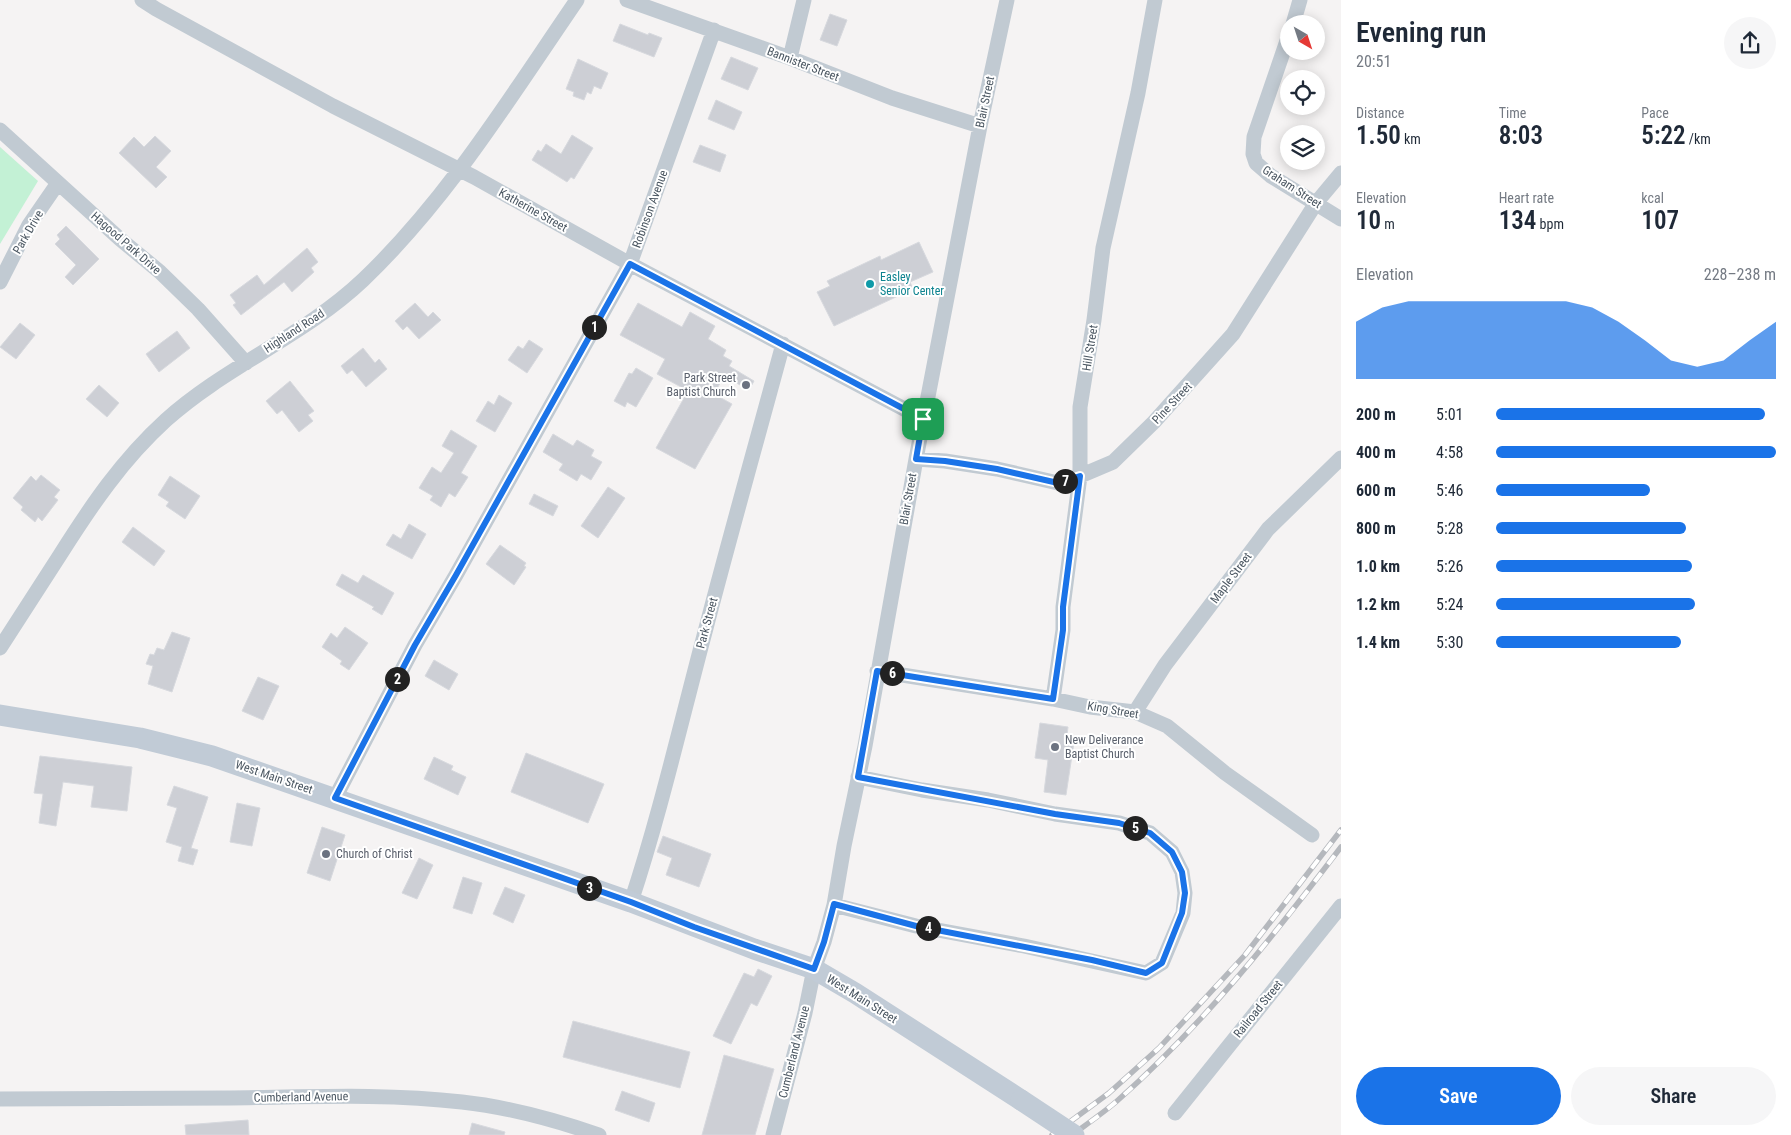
<!DOCTYPE html>
<meta charset="utf-8">
<style>
body{margin:0;font-family:"Roboto Condensed",sans-serif;background:#f6f6f7;color:#1f2937;height:100vh;display:flex;flex-direction:column;font-size:19px;white-space:nowrap}
*{box-sizing:border-box;margin:0}
p{font-size:16px;color:#747a83}
.icon{flex:none;width:28px;height:28px;fill:none;stroke:currentColor;stroke-width:2;stroke-linecap:round;stroke-linejoin:round}
.map{position:relative;flex:1;overflow:hidden}
.drawer{display:flex;flex-direction:column;background:#fff;width:450px}
.drawer>*{flex:none}
.needle{width:32px;rotate:141deg}
.buttons{position:absolute;left:1280px;top:15px;display:grid;gap:10px}
.buttons a{display:grid;place-items:center;width:45px;height:45px;border-radius:50%;background:#fff;box-shadow:0 2px 12px #0003;font-size:25px}
.pin{position:absolute;display:grid;place-items:center;width:42px;height:42px;color:#fff;margin:-21px;border-radius:10px;box-shadow:0 2px 8px #0006}
.km{position:absolute;width:25px;height:25px;margin:-12px;border-radius:50%;background:#222;color:#fff;font-size:14px;line-height:25px;text-align:center}
.round{display:grid;place-items:center;flex:none;width:52px;height:52px;border-radius:26px;background:#f6f6f7}
.summary{display:flex;align-items:center;justify-content:space-between;height:85px;padding:0 15px}
h1{font-size:28px;font-weight:600;line-height:38px}
.metrics{display:grid;grid-template-columns:repeat(3,1fr);gap:8px;height:85px;padding:5px 15px}
.metrics div{display:grid;align-content:center}
.metrics b{font-size:25px;font-weight:600}
.metrics small{font-size:14px;font-weight:400}
.metrics p{font-size:14px}
.chart{height:140px;padding:10px 15px}
.chart p{display:flex;justify-content:space-between}
.chart svg{width:100%;height:90px;margin-top:5px;fill:#1a73e8;opacity:.7}
.primary-button{display:flex;gap:10px;margin-top:auto;padding:10px 15px}
.primary-button a{flex:1;height:58px;border-radius:30px;background:#1a73e8;color:#fff;font-size:20px;font-weight:600;line-height:58px;text-align:center}
.primary-button a+a{background:#f6f6f7;color:#1f2937}
ul{padding:0 15px;list-style:none;font-size:16px}
li{display:grid;grid-template-columns:80px 60px 1fr;align-items:center;height:38px}
li i{height:12px;border-radius:6px;background:#1a73e8}
main{display:flex;flex:1;min-height:0}
.map>svg:first-child{display:block}
</style>
<main>
<div class="map">
<svg width="1341" height="1135" viewBox="0 0 1341 1135">
<rect width="100%" height="100%" fill="#f5f3f3"/>
<path fill="#c3f1d5" d="M 0,147 L 38,181 L 0,244 Z"/>
<path fill="#cdcfd5" stroke="#d7d9de" d="M 830,14 L 847,20 L 837,46 L 820,40 Z
M 620,24 L 648,35 L 649,33 L 662,38 L 654,57 L 613,41 Z
M 731,57 L 758,68 L 748,90 L 721,79 Z
M 578,59 L 608,73 L 601,89 L 594,86 L 591,94 L 587,92 L 584,100 L 573,96 L 574,92 L 566,89 Z
M 716,100 L 742,112 L 734,130 L 708,119 Z
M 572,135 L 593,148 L 574,179 L 571,177 L 567,182 L 532,160 L 538,150 L 541,152 L 546,144 L 561,154 Z
M 155,136 L 171,151 L 156,167 L 167,177 L 156,188 L 119,153 L 134,137 L 144,147 Z
M 700,145 L 726,155 L 720,172 L 693,162 Z
M 66,226 L 99,259 L 73,285 L 65,277 L 76,265 L 55,244 L 60,239 L 57,235 Z
M 919,242 L 933,272 L 910,282 L 913,289 L 834,326 L 817,292 L 830,286 L 827,281 L 880,256 L 881,260 Z
M 307,248 L 318,262 L 311,268 L 314,272 L 292,292 L 284,282 L 241,315 L 233,305 L 236,303 L 230,295 L 257,275 L 264,285 Z
M 415,303 L 428,317 L 433,312 L 441,320 L 419,339 L 407,326 L 403,330 L 395,321 Z
M 638,303 L 682,327 L 690,312 L 715,326 L 708,339 L 726,350 L 723,356 L 732,361 L 729,366 L 754,381 L 749,390 L 724,376 L 714,394 L 732,404 L 695,469 L 656,448 L 684,398 L 677,393 L 681,387 L 657,374 L 665,359 L 620,335 Z
M 20,323 L 35,335 L 16,359 L 0,347 Z
M 177,331 L 190,348 L 159,372 L 146,354 Z
M 529,340 L 543,349 L 527,373 L 508,360 L 518,346 L 523,349 Z
M 363,348 L 375,363 L 379,359 L 387,369 L 366,387 L 352,370 L 347,374 L 341,366 Z
M 636,368 L 653,378 L 636,407 L 627,402 L 625,407 L 614,401 L 629,373 L 632,374 Z
M 290,381 L 314,411 L 308,415 L 313,421 L 299,432 L 282,410 L 277,414 L 266,401 Z
M 99,385 L 119,403 L 107,417 L 86,399 Z
M 499,395 L 512,403 L 495,432 L 476,421 L 488,401 L 494,405 Z
M 451,430 L 477,446 L 461,473 L 468,477 L 455,497 L 449,493 L 441,507 L 430,500 L 433,496 L 419,488 L 432,467 L 441,473 L 454,453 L 442,446 Z
M 553,434 L 573,446 L 577,440 L 594,450 L 591,456 L 602,462 L 591,480 L 581,474 L 577,481 L 559,470 L 563,464 L 543,452 Z
M 41,475 L 60,490 L 54,497 L 58,500 L 42,521 L 38,517 L 35,522 L 21,510 L 23,507 L 13,498 L 31,476 L 36,481 Z
M 170,476 L 200,496 L 185,519 L 166,506 L 169,502 L 158,495 Z
M 608,487 L 625,498 L 598,538 L 581,526 Z
M 534,494 L 558,506 L 553,516 L 529,504 Z
M 409,524 L 426,534 L 412,559 L 386,545 L 393,534 L 401,539 Z
M 133,527 L 165,551 L 154,566 L 122,542 Z
M 500,545 L 526,563 L 524,566 L 526,567 L 514,585 L 486,564 Z
M 342,574 L 358,583 L 363,575 L 394,593 L 382,615 L 372,609 L 374,607 L 336,585 Z
M 345,627 L 368,643 L 349,670 L 340,664 L 342,661 L 322,647 L 331,633 L 337,638 Z
M 172,632 L 190,638 L 172,692 L 148,684 L 153,666 L 146,664 L 150,654 L 154,655 L 157,648 L 164,650 Z
M 434,660 L 458,674 L 449,690 L 425,676 Z
M 258,677 L 279,686 L 263,720 L 242,711 Z
M 1040,723 L 1068,727 L 1067,735 L 1075,736 L 1066,795 L 1044,792 L 1048,760 L 1035,758 Z
M 526,753 L 604,784 L 588,823 L 511,792 Z
M 40,756 L 132,767 L 127,811 L 91,807 L 94,786 L 63,782 L 56,826 L 39,823 L 43,794 L 34,793 Z
M 434,757 L 453,766 L 451,770 L 466,777 L 458,795 L 424,779 Z
M 174,786 L 208,797 L 191,848 L 198,850 L 193,865 L 178,861 L 182,847 L 166,842 L 177,808 L 167,805 Z
M 237,803 L 260,808 L 252,846 L 230,842 Z
M 322,827 L 345,835 L 330,881 L 307,873 Z
M 663,836 L 711,854 L 699,887 L 666,875 L 672,858 L 657,852 Z
M 419,858 L 433,865 L 417,899 L 402,893 Z
M 463,877 L 482,883 L 472,914 L 453,908 Z
M 505,887 L 525,895 L 513,923 L 493,914 Z
M 758,969 L 772,976 L 757,1006 L 751,1003 L 731,1044 L 713,1036 L 744,973 L 754,977 Z
M 573,1021 L 690,1052 L 680,1088 L 563,1057 Z
M 724,1055 L 774,1069 L 755,1135 L 702,1135 Z
M 622,1091 L 655,1103 L 649,1122 L 615,1110 Z
M 248,1120 L 249,1135 L 186,1135 L 185,1125 Z
M 472,1123 L 505,1132 L 504,1135 L 469,1135 Z"/>
<g fill="none" stroke-linecap="round" stroke-linejoin="round">
<path stroke="#c1cad2" stroke-width="15" d="M 142,0 L 156,9 L 333,106 L 474,177 L 630,264 L 923,419
M 627,0 L 790,58 L 892,98 L 980,126
M 1293,24 L 1300,0
M 1289,35 L 1254,137 L 1253,154 L 1256,163 L 1271,176 L 1341,219
M 790,58 L 804,0
M 0,130 L 120,239 L 160,272 L 198,309 L 246,363
M 0,282 L 29,225 L 58,183
M 916,459 L 945,461 L 997,469 L 1058,483 L 1080,476 L 1113,462 L 1154,422 L 1233,334 L 1316,203 L 1341,173
M 0,648 C 20,617 40,586 60,555 C 91,506 122,460 166,420 C 226,366 304,336 363,280 C 448,199 511,96 577,0
M 877,671 L 1053,699 L 1090,707 L 1135,712 L 1167,726 L 1225,773 L 1312,835
M 1053,699 L 1063,630 L 1063,607 L 1080,476 L 1080,407 L 1094,320 L 1103,248 L 1138,93 L 1155,0
M 1135,712 L 1165,665 L 1268,529 L 1341,458
M 335,798 L 415,645 L 456,575 L 630,264 L 714,30
M 631,902 C 660,814 681,722 705,632 C 730,536 757,440 783,344
M 834,905 L 916,926 L 1024,946 L 1146,973 L 1162,963 L 1183,913 L 1185,893 L 1182,872 L 1172,852 L 1150,833 L 1119,823 L 1055,814 L 988,800 L 922,790 L 858,777
M 0,1099 C 77,1099 154,1099 231,1098 C 308,1097 386,1093 462,1102 C 508,1107 555,1120 599,1135
M 1175,1113 L 1341,906
M 773,1135 L 805,1013 L 814,969 L 824,942 L 834,905 L 844,846 L 865,746 L 916,459 L 980,126 L 1007,0"/>
<path stroke="#c1cbd6" stroke-width="21" d="M 0,715 L 140,738 L 212,756 L 631,902 L 754,949 L 814,969 L 855,993 L 1021,1100"/>
<defs>
<path id="rail" d="M 1052,1135 L 1109,1093 L 1159,1048 L 1245,955 L 1341,830
M 1072,1135 C 1087,1124 1103,1113 1117,1101 C 1202,1026 1273,937 1341,847"/>
</defs>
<use href="#rail" stroke="#b5b8bd" stroke-width="5.5"/>
<use href="#rail" stroke="#fff" stroke-width="4" stroke-dasharray="11" stroke-linecap="butt"/>
<path stroke="#c1cbd6" stroke-width="21" d="M 1021,1100 L 1074,1135"/>
</g>
<g fill="none" stroke-linecap="round" stroke-linejoin="round">
<defs>
<path id="route" d="M 630,264 L 923,419 L 916,459 L 945,461 L 997,469 L 1058,483 L 1080,476 L 1063,607 L 1063,630 L 1053,699 L 877,671 L 858,777 L 1055,814 L 1119,823 L 1150,833 L 1172,852 L 1182,872 L 1185,893 L 1182,913 L 1162,963 L 1146,973 L 1092,960 L 916,926 L 834,904 L 824,942 L 814,969 L 694,927 L 631,902 L 335,798 L 415,645 L 456,575 Z"/>
</defs>
<use href="#route" stroke="#fff" stroke-width="10"/>
<use href="#route" stroke="#1a73e8" stroke-width="6"/>
</g>
<circle fill="#0f9aa8" stroke="#fff" stroke-width="2" cx="870" cy="284" r="5"/>
<g fill="#6b7280" stroke="#fff" stroke-width="2">
<circle cx="746" cy="385" r="5"/>
<circle cx="1055" cy="747" r="5"/>
<circle cx="326" cy="854" r="5"/>
</g>
<g text-anchor="middle" dominant-baseline="central" stroke-width="4" stroke-linejoin="round" paint-order="stroke">
<g font-size="12" fill="#4a5661" stroke="#fff">
<text transform="translate(803 64) rotate(21)">Bannister Street</text>
<text transform="translate(985 102) rotate(-78)">Blair Street</text>
<text transform="translate(1292 187) rotate(33)">Graham Street</text>
<text transform="translate(650 209) rotate(-70)">Robinson Avenue</text>
<text transform="translate(533 210) rotate(29)">Katherine Street</text>
<text transform="translate(28 232) rotate(-60)">Park Drive</text>
<text transform="translate(126 243) rotate(41)">Hagood Park Drive</text>
<text transform="translate(294 331) rotate(-33)">Highland Road</text>
<text transform="translate(1090 348) rotate(-81)">Hill Street</text>
<text transform="translate(1172 403) rotate(-47)">Pine Street</text>
<text transform="translate(908 499) rotate(-80)">Blair Street</text>
<text transform="translate(1231 578) rotate(-53)">Maple Street</text>
<text transform="translate(707 623) rotate(-75)">Park Street</text>
<text transform="translate(1113 710) rotate(10)">King Street</text>
<text transform="translate(274 777) rotate(19)">West Main Street</text>
<text transform="translate(862 999) rotate(32)">West Main Street</text>
<text transform="translate(1258 1009) rotate(-51)">Railroad Street</text>
<text transform="translate(794 1052) rotate(-76)">Cumberland Avenue</text>
<text transform="translate(301 1097) rotate(-1)">Cumberland Avenue</text>
</g>
<g font-size="12" fill="#0d838f" stroke="#fff" text-anchor="start">
<text x="880" y="277">Easley<tspan x="880" dy="14">Senior Center</tspan></text>
</g>
<g font-size="12" fill="#5b616d" stroke="#fff" text-anchor="start">
<text x="736" y="378" text-anchor="end">Park Street<tspan x="736" dy="14">Baptist Church</tspan></text>
<text x="1065" y="740">New Deliverance<tspan x="1065" dy="14">Baptist Church</tspan></text>
<text x="336" y="854">Church of Christ</text>
</g>
</g>
</svg>
<div class="buttons">
<a><svg class="needle" viewBox="-14 -14 28 28"><path d="M0-13l5 13h-10z" fill="#e53935"/><path d="M0 13l5-13h-10z" fill="#747a83"/></svg></a>
<a><svg class="icon" aria-label="locate" viewBox="0 0 24 24"><circle cx="12" cy="12" r="6"/><path d="M12 2v4M12 18v4M2 12h4M18 12h4"/></svg></a>
<a><svg class="icon" aria-label="layers" viewBox="0 0 24 24"><path d="M12 4l9 5-9 5-9-5zM3 14l9 5 9-5"/></svg></a>
</div>
<div class="pin" style="left:923px;top:419px;background:#1e9e55"><svg class="icon" aria-label="arrive" viewBox="0 0 24 24"><path d="M6 21V4h12l-3 4 3 4H6"/></svg></div>
<b class="km" style="left:594px;top:327px">1</b>
<b class="km" style="left:397px;top:679px">2</b>
<b class="km" style="left:589px;top:888px">3</b>
<b class="km" style="left:928px;top:928px">4</b>
<b class="km" style="left:1135px;top:828px">5</b>
<b class="km" style="left:892px;top:673px">6</b>
<b class="km" style="left:1065px;top:481px">7</b>
</div>
<section class="drawer">
<div class="summary"><div><h1>Evening run</h1><p>20:51</p></div><a class="round"><svg class="icon" aria-label="share" viewBox="0 0 24 24"><path d="M12 15V3M7 8l5-5 5 5M5 13v7h14v-7"/></svg></a></div>
<div class="metrics">
<div><p>Distance</p><b>1.50<small> km</small></b></div>
<div><p>Time</p><b>8:03</b></div>
<div><p>Pace</p><b>5:22<small> /km</small></b></div>
</div>
<div class="metrics">
<div><p>Elevation</p><b>10<small> m</small></b></div>
<div><p>Heart rate</p><b>134<small> bpm</small></b></div>
<div><p>kcal</p><b>107</b></div>
</div>
<div class="chart"><p><span>Elevation</span>228–238 m</p>
<svg viewBox="0 0 160 44" preserveAspectRatio="none"><path d="M0 44V16L10 9L20 6L30 6L40 6L50 6L60 6L70 6L80 6L90 9L100 16L110 25L120 35L130 38L140 35L150 25L160 16V44z"/></svg>
</div>
<ul>
<li><b>200 m</b>5:01<i style="width:96%"></i></li>
<li><b>400 m</b>4:58<i style="width:100%"></i></li>
<li><b>600 m</b>5:46<i style="width:55%"></i></li>
<li><b>800 m</b>5:28<i style="width:68%"></i></li>
<li><b>1.0 km</b>5:26<i style="width:70%"></i></li>
<li><b>1.2 km</b>5:24<i style="width:71%"></i></li>
<li><b>1.4 km</b>5:30<i style="width:66%"></i></li>
</ul>
<div class="primary-button"><a>Save</a><a>Share</a></div>
</section>
</main>
